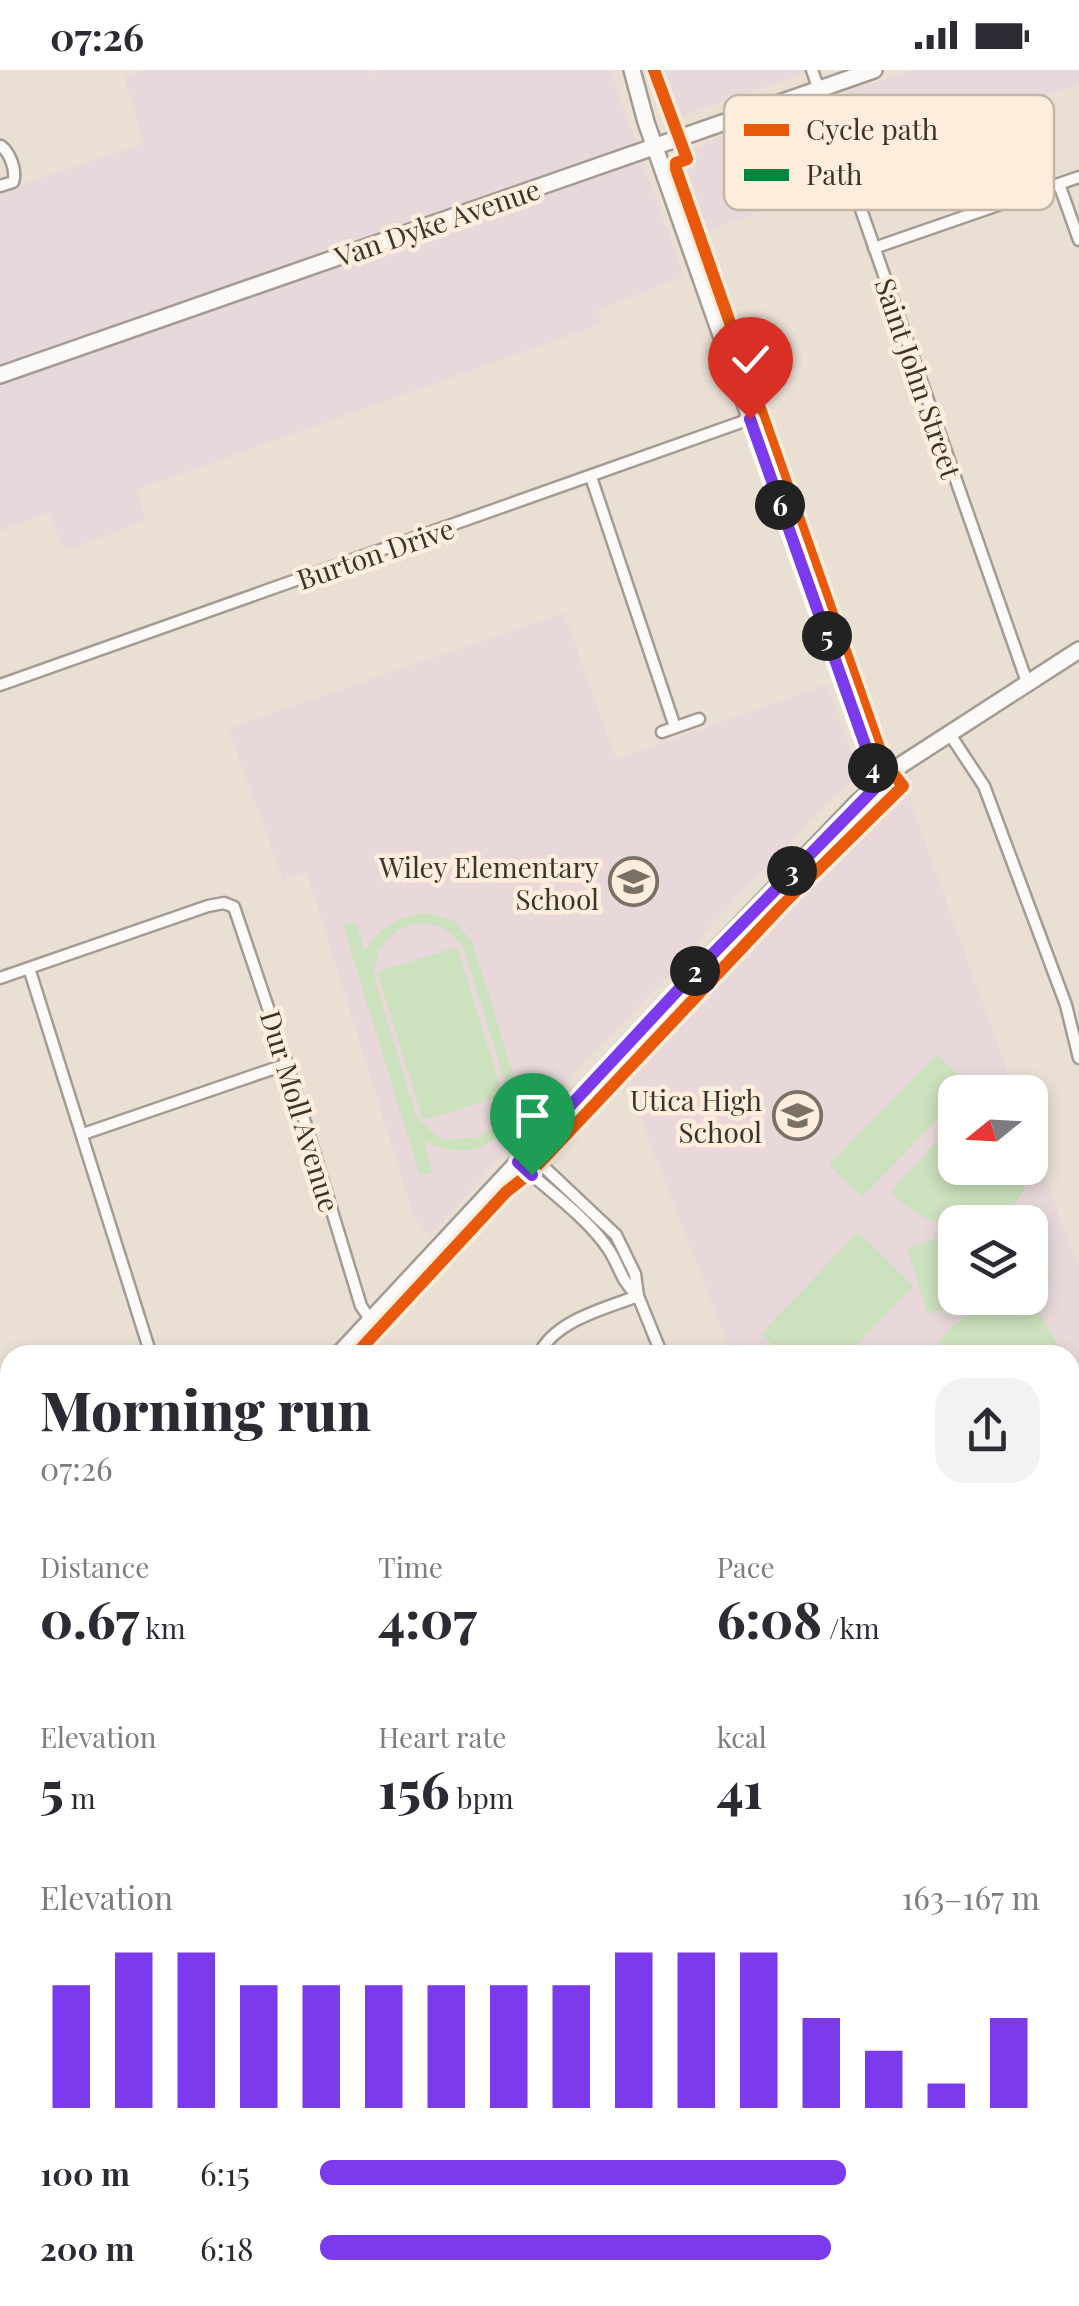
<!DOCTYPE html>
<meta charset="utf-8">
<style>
body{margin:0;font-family:"Playfair Display",serif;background:#f2f2f3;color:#2b2b33;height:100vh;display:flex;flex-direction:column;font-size:38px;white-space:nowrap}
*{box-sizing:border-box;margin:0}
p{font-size:32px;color:#7c7c81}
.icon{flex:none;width:55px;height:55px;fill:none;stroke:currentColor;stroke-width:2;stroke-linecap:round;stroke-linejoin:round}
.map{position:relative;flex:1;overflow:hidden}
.drawer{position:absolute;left:0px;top:1275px;width:1080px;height:962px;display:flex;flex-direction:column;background:#fff;border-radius:30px 30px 0 0;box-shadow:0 5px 15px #0003}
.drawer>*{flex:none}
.needle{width:65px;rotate:252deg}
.controls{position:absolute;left:938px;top:1005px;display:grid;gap:20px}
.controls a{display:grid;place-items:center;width:110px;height:110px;border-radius:20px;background:#fff;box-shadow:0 5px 15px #0003;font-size:50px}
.pin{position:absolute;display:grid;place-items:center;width:85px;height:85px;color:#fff;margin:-102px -42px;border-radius:50% 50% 50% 0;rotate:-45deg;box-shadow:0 0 10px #0007}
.pin .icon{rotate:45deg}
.km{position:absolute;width:50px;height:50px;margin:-25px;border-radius:50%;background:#222;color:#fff;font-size:28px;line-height:50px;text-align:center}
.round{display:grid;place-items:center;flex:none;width:105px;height:105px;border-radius:30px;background:#f2f2f3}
.head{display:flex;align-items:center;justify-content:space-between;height:170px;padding:0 40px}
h1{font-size:55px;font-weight:800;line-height:75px}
.stats{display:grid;grid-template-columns:repeat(3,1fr);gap:15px;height:170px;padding:10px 40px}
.stats div{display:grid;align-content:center}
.stats b{font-size:50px;font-weight:800}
.stats small{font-size:28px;font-weight:400}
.stats p{font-size:28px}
.chart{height:280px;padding:20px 40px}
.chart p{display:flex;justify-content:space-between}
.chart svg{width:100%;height:180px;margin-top:10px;stroke:#7c3aed;stroke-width:6}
ul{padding:0 40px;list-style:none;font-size:32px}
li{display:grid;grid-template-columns:160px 120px 1fr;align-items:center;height:75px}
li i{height:25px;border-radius:12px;background:#7c3aed}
.status{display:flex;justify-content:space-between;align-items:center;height:70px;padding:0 50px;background:#fff;direction:ltr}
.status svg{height:28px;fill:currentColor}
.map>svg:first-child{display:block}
</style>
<div class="status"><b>07:26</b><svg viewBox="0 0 49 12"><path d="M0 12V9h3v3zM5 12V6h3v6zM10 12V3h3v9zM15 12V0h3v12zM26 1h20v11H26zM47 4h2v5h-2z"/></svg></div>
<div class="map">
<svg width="1079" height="2236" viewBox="0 0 1079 2236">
<rect width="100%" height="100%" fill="#eadfd3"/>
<path fill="#e7d8db" d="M 144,0 L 367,0 L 368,4 L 378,0 L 610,0 L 684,206 L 597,241 L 602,254 L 136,420 L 146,450 L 66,481 L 48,443 L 0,461 L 0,122 L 144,73 L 124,7 Z
M 647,0 L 813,0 L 666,52 Z
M 911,0 L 1079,0 L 1079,14 L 834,102 L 837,114 L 700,164 L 672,86 Z"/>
<path fill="#e8d8da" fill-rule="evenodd" d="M 564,543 L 616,689 L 828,614 L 859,705 L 829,731 L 716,850 L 678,896 L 583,994 L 430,1166 L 414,1148 L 307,803 L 283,810 L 228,658 Z
M 901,705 L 1015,1022 L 955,1022 L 955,1098 L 1030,1098 L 1030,1067 L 1079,1196 L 1079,1380 L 1070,1388 L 1070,1285 L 732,1285 L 623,1004 L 856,744 ZM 955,1152 L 1030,1152 L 1030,1228 L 955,1228 Z"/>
<path fill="#cce1be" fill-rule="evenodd" d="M 428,843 L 455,851 L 472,872 L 519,1023 C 509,1076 471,1093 424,1071 L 432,1102 L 420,1106 L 343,855 L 355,851 L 365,881 C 380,856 398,847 428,843 ZM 417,853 C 439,853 452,861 464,879 L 507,1018 L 502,1046 L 492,1059 L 477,1067 L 447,1070 L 435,1065 L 416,1046 L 374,906 C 375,878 389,861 417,853 Z
M 457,877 L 503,1026 L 423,1050 L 377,902 Z
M 937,984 L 970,1016 L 964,1022 L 955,1022 L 955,1031 L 862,1127 L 829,1095 Z
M 951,1056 L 955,1056 L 955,1098 L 1006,1098 L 1025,1117 C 1011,1152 960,1161 929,1149 C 914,1144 902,1133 891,1121 Z
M 1029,1139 L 1050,1205 L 1030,1211 L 1030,1152 L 986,1152 Z
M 858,1162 L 913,1216 L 847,1285 L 783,1285 L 761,1264 Z
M 955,1163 L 955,1228 L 979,1228 L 928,1244 L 907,1178 Z
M 1000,1228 L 1030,1228 L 1064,1285 L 934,1285 C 945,1254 972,1241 1000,1228 Z
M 1079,1418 L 1079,2236 L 175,2236 L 185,2228 L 1070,2228 L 1070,1426 Z"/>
<path fill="#b6cca9" d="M 6,1670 L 10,1678 L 10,1820 L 0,1791 L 0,1678 Z"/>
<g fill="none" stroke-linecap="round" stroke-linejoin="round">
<path stroke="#84c2c9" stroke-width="2.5" d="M 1070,1574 L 1079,1569
M 204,2236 L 218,2228"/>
<defs>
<path id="street" d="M 812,0 L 1028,615
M 1059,114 L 1079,170
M 0,116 L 13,112 C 17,101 10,83 1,76
M 874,178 L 1079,107
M 591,407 L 675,657
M 0,615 L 750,349
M 662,662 L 699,649
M 949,663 L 984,716 L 1066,935 L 1079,988
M 29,898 L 151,1285
M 0,908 L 208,836 L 224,833 L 234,837 L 287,994 L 361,1236 L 370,1249
M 83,1064 L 287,994
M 528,1082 L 616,1165 L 635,1204 L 638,1226 L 662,1285
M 518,1093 C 546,1118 589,1149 609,1180 C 620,1197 621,1211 637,1225
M 539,1285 C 553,1251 606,1238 638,1226
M 0,1430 L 10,1462
M 0,1494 L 10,1488
M 0,1943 L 10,1975
M 25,2236 L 34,2228"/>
<path id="secondary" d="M 632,0 L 646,52 L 879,714
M 0,305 L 874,0
M 338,1285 L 693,904 L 858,732 L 901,695 L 1079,580
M 0,1659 L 10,1648"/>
</defs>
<use href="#street" stroke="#a49b93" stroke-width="15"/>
<use href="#secondary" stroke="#a49b93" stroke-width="20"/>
<use href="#street" stroke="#fcfaf8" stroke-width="10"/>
<use href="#secondary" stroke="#fcfaf8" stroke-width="15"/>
<path stroke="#00873e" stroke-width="10" stroke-dasharray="20 10" stroke-linecap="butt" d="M 1070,1468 L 1079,1468
M 1070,1483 L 1077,1503 L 1070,1514
M 1070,1549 L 1079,1539
M 1070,1670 L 1079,1676
M 1070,1725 L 1079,1720
M 1070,1780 L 1079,1777
M 1070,1830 L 1079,1824
M 1070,2160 L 1079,2148
M 296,2228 L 308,2236
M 683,2228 L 727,2236
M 823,2228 L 832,2236
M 863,2228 L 874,2232 L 885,2228
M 948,2228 L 951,2236
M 325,2236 L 328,2228
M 350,2236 L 366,2228
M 507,2236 L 515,2228
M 562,2236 L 615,2228
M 621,2236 L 675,2228
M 786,2236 L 810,2230 L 808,2236
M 912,2236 L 913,2228
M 1040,2236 L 1042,2228"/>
<defs>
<path id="cycleway" d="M 355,1285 L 506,1122 L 530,1103 L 787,830 L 903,716 L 884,692 L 676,99 L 676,93 L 687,89 L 654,0"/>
</defs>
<use href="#cycleway" stroke="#fdeddc" stroke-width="19"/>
<use href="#cycleway" stroke="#e8590c" stroke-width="12"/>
</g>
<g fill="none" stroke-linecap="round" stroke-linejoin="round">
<defs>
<path id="route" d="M 532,1105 L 518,1092 L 693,904 L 879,714 L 750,349"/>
</defs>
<use href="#route" stroke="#fff" stroke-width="20"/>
<use href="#route" stroke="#7c3aed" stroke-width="12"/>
</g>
<defs>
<symbol id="school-ring" viewBox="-11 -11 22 22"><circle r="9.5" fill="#fdeddc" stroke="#797066" stroke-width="1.5"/><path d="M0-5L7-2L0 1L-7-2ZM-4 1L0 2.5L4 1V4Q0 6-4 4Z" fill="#797066"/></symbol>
</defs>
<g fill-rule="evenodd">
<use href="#school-ring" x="606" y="784" width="55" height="55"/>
<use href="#school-ring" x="770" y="1018" width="55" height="55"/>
</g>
<g text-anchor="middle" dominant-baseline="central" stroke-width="9" stroke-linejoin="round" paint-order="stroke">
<g font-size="28" fill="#3c342c" stroke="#fdeddc">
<text transform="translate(437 152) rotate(-19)">Van Dyke Avenue</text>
<text transform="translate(919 308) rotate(71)">Saint John Street</text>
<text transform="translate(375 483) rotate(-19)">Burton Drive</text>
<text transform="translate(301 1041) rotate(73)">Dur Moll Avenue</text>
</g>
<g font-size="28" fill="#3c342c" stroke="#fdeddc" text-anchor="end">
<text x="599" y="796">Wiley Elementary<tspan x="599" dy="32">School</tspan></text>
<text x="762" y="1029">Utica High<tspan x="762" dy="32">School</tspan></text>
</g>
</g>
<rect x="724" y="25" width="330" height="115" rx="15" fill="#fdeddc" stroke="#c3b6a7" stroke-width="2.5"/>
<rect x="744" y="54" width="45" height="12" fill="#e8590c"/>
<rect x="744" y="99" width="45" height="12" fill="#00873e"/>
<g font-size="28" fill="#3c342c">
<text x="806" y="70">Cycle path</text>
<text x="806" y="115">Path</text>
</g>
</svg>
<div class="controls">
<a><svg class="needle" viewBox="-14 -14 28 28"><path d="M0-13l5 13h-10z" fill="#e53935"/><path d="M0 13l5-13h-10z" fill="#7c7c81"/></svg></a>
<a><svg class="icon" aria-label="layers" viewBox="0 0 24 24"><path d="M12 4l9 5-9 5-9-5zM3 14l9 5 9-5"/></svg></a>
</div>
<div class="pin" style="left:532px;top:1105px;background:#1e9e55"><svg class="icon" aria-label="arrive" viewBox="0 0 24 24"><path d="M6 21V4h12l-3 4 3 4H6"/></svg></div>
<div class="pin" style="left:750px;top:349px;background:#d93025"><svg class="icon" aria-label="check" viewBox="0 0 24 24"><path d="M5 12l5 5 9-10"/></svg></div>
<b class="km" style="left:695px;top:901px">2</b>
<b class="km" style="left:792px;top:801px">3</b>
<b class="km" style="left:873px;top:698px">4</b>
<b class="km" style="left:827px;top:566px">5</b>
<b class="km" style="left:780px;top:435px">6</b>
<section class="drawer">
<div class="head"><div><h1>Morning run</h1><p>07:26</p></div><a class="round"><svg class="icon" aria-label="share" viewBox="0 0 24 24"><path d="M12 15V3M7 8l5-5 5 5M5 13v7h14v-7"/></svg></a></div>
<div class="stats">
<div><p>Distance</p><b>0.67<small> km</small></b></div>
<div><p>Time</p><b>4:07</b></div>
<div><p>Pace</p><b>6:08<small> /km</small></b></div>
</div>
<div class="stats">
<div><p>Elevation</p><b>5<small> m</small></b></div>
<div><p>Heart rate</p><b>156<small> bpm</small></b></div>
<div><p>kcal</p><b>41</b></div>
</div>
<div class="chart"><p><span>Elevation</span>163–167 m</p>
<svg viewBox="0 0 160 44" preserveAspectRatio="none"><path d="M5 44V14M15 44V6M25 44V6M35 44V14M45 44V14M55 44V14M65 44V14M75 44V14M85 44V14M95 44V6M105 44V6M115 44V6M125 44V22M135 44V30M145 44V38M155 44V22"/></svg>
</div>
<ul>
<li><b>100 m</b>6:15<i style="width:73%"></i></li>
<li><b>200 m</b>6:18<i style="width:71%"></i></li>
</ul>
</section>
</div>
